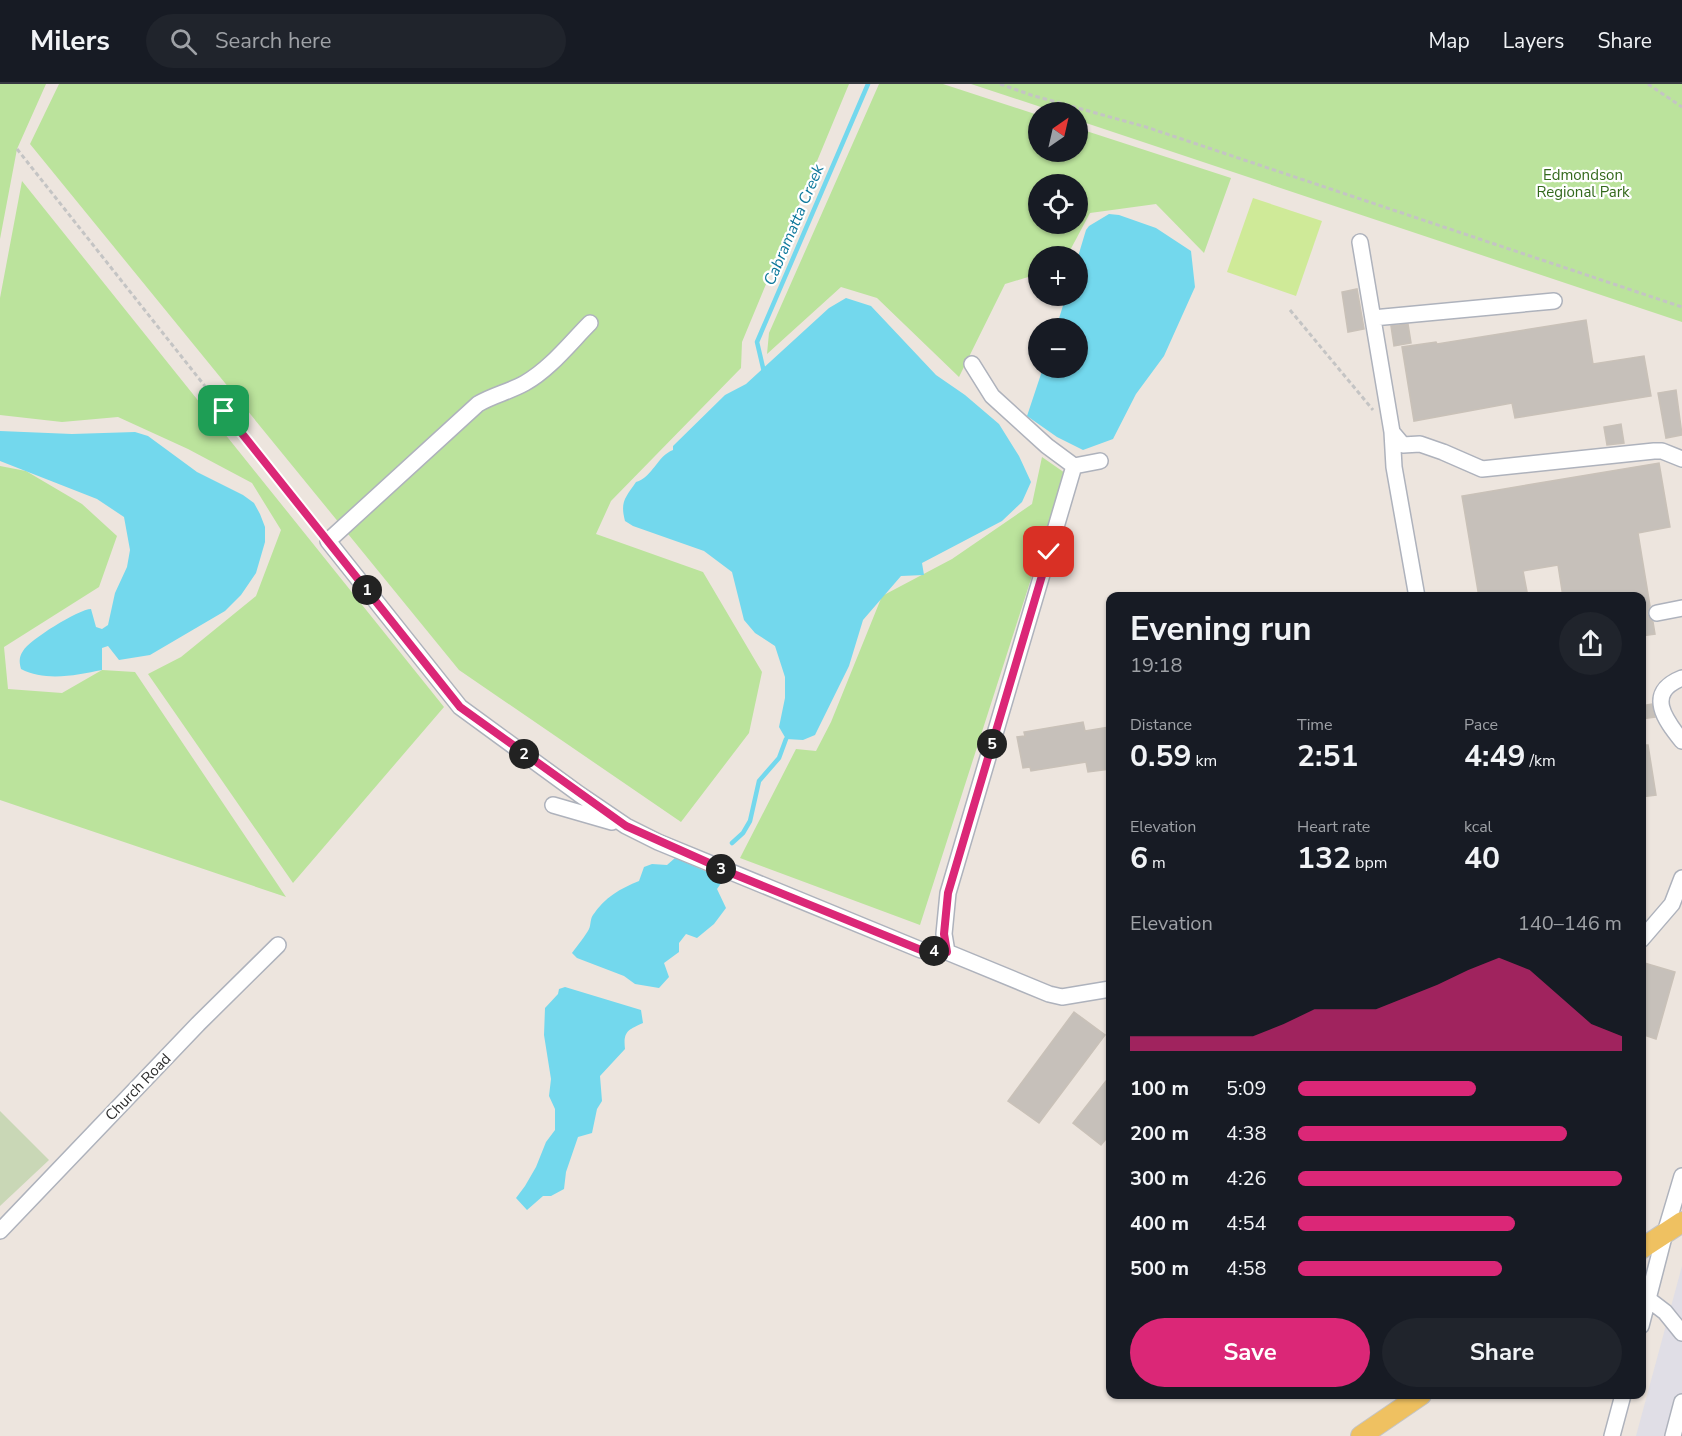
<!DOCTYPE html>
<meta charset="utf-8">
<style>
body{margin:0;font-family:"Nunito Sans",sans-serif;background:#20242c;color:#f1f3f6;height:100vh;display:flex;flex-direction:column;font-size:22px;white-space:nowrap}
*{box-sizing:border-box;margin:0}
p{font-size:20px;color:#9ea1a6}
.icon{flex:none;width:33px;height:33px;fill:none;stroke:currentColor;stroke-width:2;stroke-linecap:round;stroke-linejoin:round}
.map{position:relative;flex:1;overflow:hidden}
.drawer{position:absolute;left:1106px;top:508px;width:540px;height:807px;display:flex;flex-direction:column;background:#171b24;border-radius:12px;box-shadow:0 2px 4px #0004}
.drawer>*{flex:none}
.needle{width:39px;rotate:34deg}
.fabs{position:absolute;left:1028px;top:18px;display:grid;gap:12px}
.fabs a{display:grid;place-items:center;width:60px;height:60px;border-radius:50%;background:#171b24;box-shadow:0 2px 4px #0004;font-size:30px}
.pin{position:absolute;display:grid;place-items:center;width:51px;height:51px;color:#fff;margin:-26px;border-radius:12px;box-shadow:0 3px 9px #0006}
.km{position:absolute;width:30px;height:30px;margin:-15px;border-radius:50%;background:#222;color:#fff;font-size:16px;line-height:30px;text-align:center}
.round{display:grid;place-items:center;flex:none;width:63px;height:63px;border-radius:32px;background:#20242c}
.head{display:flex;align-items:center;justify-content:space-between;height:102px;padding:0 24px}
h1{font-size:33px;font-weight:700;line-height:45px}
.figures{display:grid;grid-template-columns:repeat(3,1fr);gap:9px;height:102px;padding:6px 24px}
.figures div{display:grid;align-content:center}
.figures b{font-size:30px;font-weight:700}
.figures small{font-size:16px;font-weight:400}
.figures p{font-size:16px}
.chart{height:168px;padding:12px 24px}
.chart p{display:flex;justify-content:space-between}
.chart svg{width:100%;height:108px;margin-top:6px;fill:#db2777;opacity:.7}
.action{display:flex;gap:12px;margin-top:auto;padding:12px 24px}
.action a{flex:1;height:69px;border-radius:36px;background:#db2777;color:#fff;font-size:24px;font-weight:700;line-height:69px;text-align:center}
.action a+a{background:#20242c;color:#f1f3f6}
ul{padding:0 24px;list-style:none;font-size:20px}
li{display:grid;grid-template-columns:96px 72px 1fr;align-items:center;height:45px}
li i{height:15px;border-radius:8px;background:#db2777}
header{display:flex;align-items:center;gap:36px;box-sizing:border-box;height:84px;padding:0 30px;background:#171b24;border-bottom:2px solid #363941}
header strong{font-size:28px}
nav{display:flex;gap:33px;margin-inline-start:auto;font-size:21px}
.search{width:420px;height:54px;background:#20242c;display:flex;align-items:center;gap:15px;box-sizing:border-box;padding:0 21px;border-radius:33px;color:#9ea1a6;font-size:22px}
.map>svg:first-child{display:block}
</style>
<header>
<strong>Milers</strong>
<div class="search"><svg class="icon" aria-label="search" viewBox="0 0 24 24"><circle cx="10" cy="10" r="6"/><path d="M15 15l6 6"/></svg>Search here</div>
<nav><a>Map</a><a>Layers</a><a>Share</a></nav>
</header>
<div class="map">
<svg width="1682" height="1352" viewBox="0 0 1682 1352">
<rect width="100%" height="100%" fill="#ede5de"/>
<path fill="#e0dee6" d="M 1682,1182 L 1682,1352 L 1636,1352 Z"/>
<path fill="#bbe39c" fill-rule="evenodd" d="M 0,0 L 46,0 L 17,65 L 0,155 Z
M 59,0 L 849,0 L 742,258 L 741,284 L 611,417 L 596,450 L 703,488 L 762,588 L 749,649 L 681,738 L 459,586 L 30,60 Z
M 879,0 L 943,0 L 1038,31 L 1038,68 L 1077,68 L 1077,44 L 1231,94 L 1204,169 L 1156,120 L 1090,129 L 1067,172 L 1038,172 L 1038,190 L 1005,200 L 959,293 L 877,214 L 841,203 L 767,270 L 769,249 ZM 1038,100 L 1077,100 L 1077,140 L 1038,140 Z
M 971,0 L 1682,0 L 1682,238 L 1077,36 L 1077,28 L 1056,28 Z
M 22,97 L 444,623 L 293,799 L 148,590 L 181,573 L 256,512 L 281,446 L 252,399 L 188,365 L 118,333 L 62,338 L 0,331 L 0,214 Z
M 1042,373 L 1065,389 L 920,841 L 740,774 L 796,665 L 816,667 L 831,638 L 882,512 L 952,475 L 1032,420 Z
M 0,382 L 26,387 L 82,420 L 117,452 L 99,503 L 4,563 L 8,605 L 62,609 L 102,586 L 135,588 L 286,813 L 0,716 Z"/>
<path fill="#c9d7b6" d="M 0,1027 L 49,1076 L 0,1122 Z"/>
<path fill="#cfea98" d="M 1253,114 L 1322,137 L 1296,212 L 1227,188 Z"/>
<path fill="#73d8ed" d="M 1109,130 L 1119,131 L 1156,144 L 1191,167 L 1195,203 L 1164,272 L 1136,310 L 1113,355 L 1083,366 L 1057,353 L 1027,332 L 1043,284 L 1077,284 L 1077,244 L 1056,244 L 1066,212 L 1077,212 L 1077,176 L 1086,146 L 1089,142 Z
M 846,214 L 871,222 L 936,291 L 965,311 L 999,340 L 1019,372 L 1031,398 L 1022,418 L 1002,437 L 922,479 L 924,491 L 901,492 L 863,536 L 849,582 L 815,651 L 803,656 L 786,655 L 779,643 L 785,614 L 785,593 L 775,562 L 755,549 L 744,536 L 732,488 L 704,467 L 633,442 L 625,437 C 620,418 625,414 636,398 C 653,393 657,372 673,366 L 673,362 L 725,311 L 746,300 L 829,224 Z
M 0,347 L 72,350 L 135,348 L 148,352 L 197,388 L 243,411 L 254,419 L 260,430 L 265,443 L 265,458 L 256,489 L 241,511 L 225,527 L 150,571 L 119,576 L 108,562 L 102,564 L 102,586 C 77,591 46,598 21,585 C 19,578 19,573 23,567 C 29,556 79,525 91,525 L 96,543 L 102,545 L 108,541 L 115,509 L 127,483 L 130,466 L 124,433 L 97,415 L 0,377 Z
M 675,774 L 724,795 L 717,805 L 726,824 L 714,840 L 697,854 L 686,850 L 679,859 L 679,868 L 664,879 L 669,893 L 659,904 L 635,900 L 624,892 L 577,874 L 572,869 C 577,862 586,851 589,845 C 591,841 590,835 593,831 C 604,814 621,804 639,797 L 644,783 L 652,780 L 667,781 Z
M 565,903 L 641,926 L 643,939 C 628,946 623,947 625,965 L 600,992 L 602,1017 L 597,1025 L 592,1049 L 578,1053 L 566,1088 L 564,1105 L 551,1112 L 543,1112 L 527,1126 L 516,1114 L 525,1102 L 536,1083 L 546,1058 L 555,1046 L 555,1025 L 549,1012 L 551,995 L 544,951 L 545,924 L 558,910 L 559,905 Z"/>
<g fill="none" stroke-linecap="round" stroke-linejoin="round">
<path stroke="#73d8ed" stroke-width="4.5" d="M 764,288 L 757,258 L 868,0
M 732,759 L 743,749 L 750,737 L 759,697 L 779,674 L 786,655"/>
</g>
<path fill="#c6c0ba" stroke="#c9c1b8" stroke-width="1.5" d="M 1357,205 L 1364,245 L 1348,248 L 1342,208 Z
M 1586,236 L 1593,280 L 1644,272 L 1651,312 L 1515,334 L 1512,319 L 1414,337 L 1402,263 L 1436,258 L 1437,260 Z
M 1408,240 L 1411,259 L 1394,262 L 1391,242 Z
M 1676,306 L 1682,351 L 1666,354 L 1658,309 Z
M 1621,340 L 1624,359 L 1607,361 L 1604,343 Z
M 1659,379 L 1670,443 L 1638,449 L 1650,522 L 1647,530 L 1653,538 L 1655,550 L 1641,552 L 1641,513 L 1563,513 L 1558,481 L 1523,487 L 1528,513 L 1479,513 L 1462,412 Z
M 1652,620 L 1655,633 L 1641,635 L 1641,622 Z
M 1083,638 L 1085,647 L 1110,643 L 1110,685 L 1088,688 L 1086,678 L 1031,687 L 1030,683 L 1023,684 L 1017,653 L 1025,652 L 1024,648 Z
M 1641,661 L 1648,661 L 1656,711 L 1641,713 Z
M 1641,878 L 1675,888 L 1656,955 L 1641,950 Z
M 1074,928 L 1105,951 L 1039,1039 L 1008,1017 Z
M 1110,992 L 1110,1050 L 1101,1061 L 1073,1039 Z"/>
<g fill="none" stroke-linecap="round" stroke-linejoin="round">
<defs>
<path id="minor" d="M 1360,158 L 1392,348 L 1403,361 L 1420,360 L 1443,368 L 1482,385 L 1654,367 L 1662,367 L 1682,375
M 1373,234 L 1554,217
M 590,239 C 570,259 550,285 525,299 C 509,308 493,311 478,320 L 328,457 L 460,623 L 579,710 L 626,742 L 658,758 L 921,866 L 947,868
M 972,280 L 992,312 L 1047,362 L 1074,382 L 948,809 L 944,850 L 947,868 L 1049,910 L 1062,913 L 1110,905
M 1392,348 L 1394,383 L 1417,513
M 1074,382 L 1100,377
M 1657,529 L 1682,524
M 1682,594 C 1644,609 1666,637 1682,657
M 553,721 L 612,738
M 1641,856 L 1672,820 L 1682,794
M 0,1147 L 198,940 L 278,861
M 1641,1200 L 1648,1215 L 1665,1228 L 1682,1249
M 1641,1242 L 1665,1149 L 1682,1092
M 1612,1352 L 1623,1311
M 1673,1352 L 1682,1318"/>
<path id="major" d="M 1641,1165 L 1682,1138
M 1361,1352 L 1421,1311"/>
</defs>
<use href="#minor" stroke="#aeb2bc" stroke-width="18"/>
<use href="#major" stroke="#c4c4c4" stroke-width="22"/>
<path stroke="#c4c4c4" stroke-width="3" stroke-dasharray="4.5 3" stroke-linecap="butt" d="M 1000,0 L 1031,11 L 1146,43 L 1682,223
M 1648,0 L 1682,23
M 17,65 L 319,446
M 1290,226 L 1373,326"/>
<use href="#minor" stroke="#fff" stroke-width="15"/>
<use href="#major" stroke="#efc161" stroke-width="20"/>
</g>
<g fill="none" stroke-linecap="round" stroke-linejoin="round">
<defs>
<path id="route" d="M 224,327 L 460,623 L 626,742 L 736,791 L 921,866 L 947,868 L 944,850 L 948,809 L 1049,468"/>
</defs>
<use href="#route" stroke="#fff" stroke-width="12"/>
<use href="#route" stroke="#db2777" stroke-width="8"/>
</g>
<g text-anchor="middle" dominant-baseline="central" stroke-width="4.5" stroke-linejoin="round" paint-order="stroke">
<g font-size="15" fill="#33691c" stroke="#fff">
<text x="1583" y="91">Edmondson<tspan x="1583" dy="17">Regional Park</tspan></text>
</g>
<g font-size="15" fill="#2c2c2c" stroke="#fff">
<text transform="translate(138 1003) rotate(-46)">Church Road</text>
</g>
<g font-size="16" font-style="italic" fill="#0f799c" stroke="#fff">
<text transform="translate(794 141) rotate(-67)">Cabramatta Creek</text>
</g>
</g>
</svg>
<div class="fabs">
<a><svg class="needle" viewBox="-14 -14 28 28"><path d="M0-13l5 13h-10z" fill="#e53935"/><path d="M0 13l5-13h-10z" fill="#9ea1a6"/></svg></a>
<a><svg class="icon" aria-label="locate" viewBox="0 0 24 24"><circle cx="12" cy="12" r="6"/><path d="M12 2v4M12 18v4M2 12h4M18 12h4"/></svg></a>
<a>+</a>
<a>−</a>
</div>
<div class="pin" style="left:224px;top:327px;background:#1e9e55"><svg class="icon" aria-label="arrive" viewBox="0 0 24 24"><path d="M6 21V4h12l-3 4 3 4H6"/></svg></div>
<div class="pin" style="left:1049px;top:468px;background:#d93025"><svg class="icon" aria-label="check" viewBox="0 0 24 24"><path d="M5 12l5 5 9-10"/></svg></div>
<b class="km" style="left:367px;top:506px">1</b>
<b class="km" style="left:524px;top:670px">2</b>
<b class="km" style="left:721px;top:785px">3</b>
<b class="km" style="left:934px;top:867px">4</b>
<b class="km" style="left:992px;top:660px">5</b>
<section class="drawer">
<div class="head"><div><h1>Evening run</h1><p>19:18</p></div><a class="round"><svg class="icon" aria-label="share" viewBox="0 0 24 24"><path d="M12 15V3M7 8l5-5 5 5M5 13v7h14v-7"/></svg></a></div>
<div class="figures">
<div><p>Distance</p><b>0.59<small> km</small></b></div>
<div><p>Time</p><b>2:51</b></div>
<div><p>Pace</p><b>4:49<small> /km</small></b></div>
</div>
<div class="figures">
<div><p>Elevation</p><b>6<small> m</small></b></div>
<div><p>Heart rate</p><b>132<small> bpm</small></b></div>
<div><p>kcal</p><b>40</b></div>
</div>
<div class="chart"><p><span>Elevation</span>140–146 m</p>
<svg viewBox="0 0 160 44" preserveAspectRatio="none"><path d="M0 44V38L10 38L20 38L30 38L40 38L50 33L60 27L70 27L80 27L90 22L100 17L110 11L120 6L130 11L140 22L150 33L160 38V44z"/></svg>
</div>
<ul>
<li><b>100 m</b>5:09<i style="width:55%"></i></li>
<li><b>200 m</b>4:38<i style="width:83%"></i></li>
<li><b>300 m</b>4:26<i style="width:100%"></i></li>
<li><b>400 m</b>4:54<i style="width:67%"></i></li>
<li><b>500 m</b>4:58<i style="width:63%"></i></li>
</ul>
<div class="action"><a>Save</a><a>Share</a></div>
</section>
</div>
